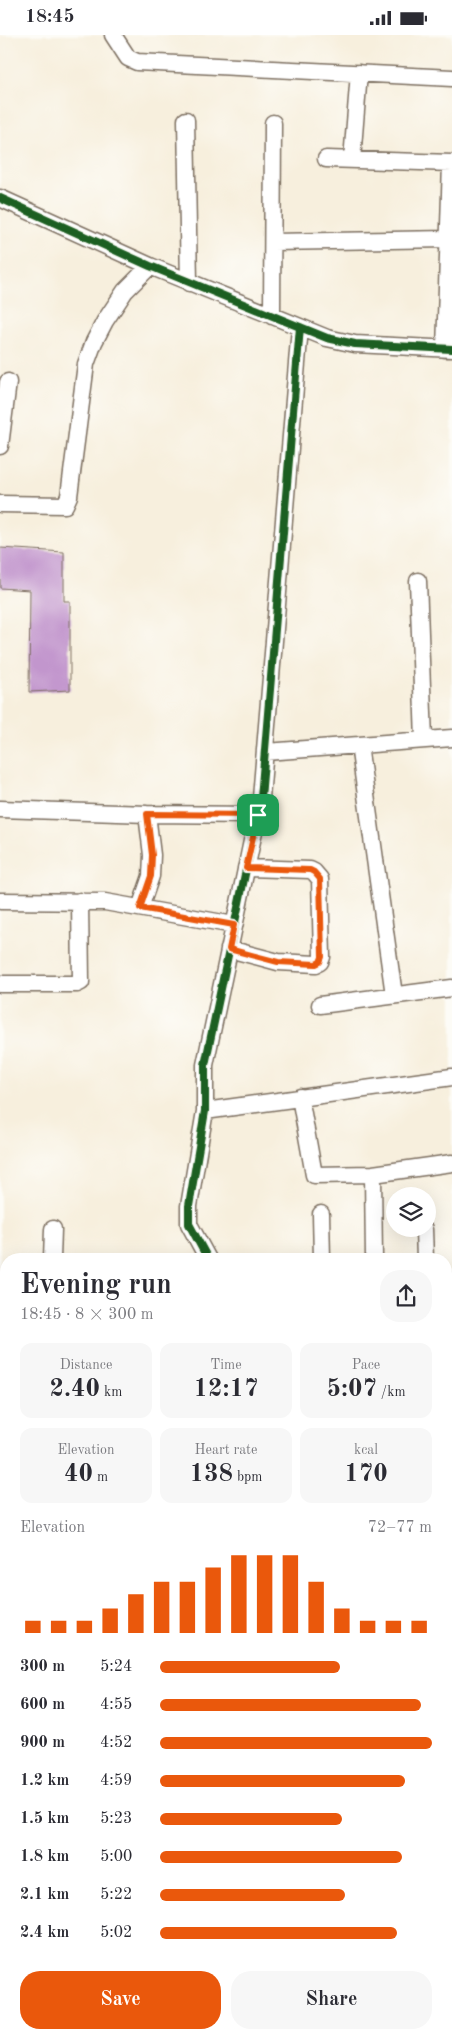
<!DOCTYPE html>
<meta charset="utf-8">
<style>
body{margin:0;font-family:"Old Standard TT",serif;background:#f7f7f7;color:#2b2b33;height:100vh;display:flex;flex-direction:column;font-size:19px;white-space:nowrap}
*{box-sizing:border-box;margin:0}
p{font-size:16px;color:#7c7c81}
.icon{flex:none;width:28px;height:28px;fill:none;stroke:currentColor;stroke-width:2;stroke-linecap:round;stroke-linejoin:round}
.map{position:relative;flex:1;overflow:hidden}
.details{position:absolute;left:0px;top:1218px;width:452px;height:786px;display:flex;flex-direction:column;background:#fff;border-radius:20px 20px 0 0;box-shadow:0 5px 20px #0002}
.details>*{flex:none}
.buttons{position:absolute;left:386px;top:1152px;display:grid;gap:10px}
.buttons a{display:grid;place-items:center;width:50px;height:50px;border-radius:50%;background:#fff;box-shadow:0 5px 20px #0002;font-size:25px}
.pin{position:absolute;display:grid;place-items:center;width:42px;height:42px;color:#fff;margin:-21px;border-radius:10px;box-shadow:0 2px 8px #0006}
.round{display:grid;place-items:center;flex:none;width:52px;height:52px;border-radius:20px;background:#f7f7f7}
.summary{display:flex;align-items:center;justify-content:space-between;height:85px;padding:0 20px}
h1{font-size:28px;font-weight:700;line-height:38px}
.figures{display:grid;grid-template-columns:repeat(3,1fr);gap:8px;height:85px;padding:5px 20px}
.figures div{display:grid;align-content:center;border-radius:12px;background:#f7f7f7;text-align:center}
.figures b{font-size:25px;font-weight:700}
.figures small{font-size:14px;font-weight:400}
.figures p{font-size:14px}
.chart{height:140px;padding:10px 20px}
.chart p{display:flex;justify-content:space-between}
.chart svg{width:100%;height:90px;margin-top:5px;stroke:#ea580c;stroke-width:6}
.action{display:flex;gap:10px;margin-top:auto;padding:10px 20px}
.action a{flex:1;height:58px;border-radius:20px;background:#ea580c;color:#fff;font-size:20px;font-weight:700;line-height:58px;text-align:center}
.action a+a{background:#f7f7f7;color:#2b2b33}
ul{padding:0 20px;list-style:none;font-size:16px}
li{display:grid;grid-template-columns:80px 60px 1fr;align-items:center;height:38px}
li i{height:12px;border-radius:6px;background:#ea580c}
.status{display:flex;justify-content:space-between;align-items:center;height:35px;padding:0 25px;background:#fff;direction:ltr}
.status svg{height:14px;fill:currentColor}
.map>svg:first-child{display:block}
</style>
<div class="status"><b>18:45</b><svg viewBox="0 0 49 12"><path d="M0 12V9h3v3zM5 12V6h3v6zM10 12V3h3v9zM15 12V0h3v12zM26 1h20v11H26zM47 4h2v5h-2z"/></svg></div>
<div class="map">
<svg width="452" height="2003" viewBox="0 0 452 2003">
<rect width="100%" height="100%" fill="#fdfcf7"/>
<filter id="ink" filterUnits="userSpaceOnUse"><feTurbulence type="fractalNoise" baseFrequency=".02" numOctaves="2"/><feDisplacementMap in="SourceGraphic" scale="10" xChannelSelector="R" yChannelSelector="G"/><feConvolveMatrix kernelMatrix="1 2 1 2 8 2 1 2 1" color-interpolation-filters="sRGB"/></filter>
<filter id="wash" filterUnits="userSpaceOnUse"><feTurbulence type="fractalNoise" baseFrequency=".0096" numOctaves="4" result="noise"/><feDisplacementMap in="SourceGraphic" scale="20" xChannelSelector="R" yChannelSelector="G"/><feGaussianBlur stdDeviation="1.12" result="paint"/><feColorMatrix in="noise" values="0 0 0 0 0 0 0 0 0 0 0 0 0 0 0 0 0 1.4 0 .05"/><feComposite in="paint" operator="in"/></filter>
<g filter="url(#wash)">
<rect width="100%" height="100%" fill="#f7efdd"/>
<path fill="#cfbdcf" d="M 6,1712 L 6,1904 L 0,1904 L 0,1715 Z
M 452,1788 L 452,2003 L 377,2003 L 379,1998 L 446,1998 L 446,1805 Z
M 55,1998 L 213,1998 L 219,2003 L 54,2003 Z"/>
<g fill="none" stroke-linecap="round" stroke-linejoin="round">
<path stroke="#70beeb" stroke-width="4.5" d="M 28,2003 L 31,1998"/>
</g>
<g id="blocks">
<path fill="#c296cd" d="M 0,513 L 64,517 L 64,566 L 70,566 L 70,655 L 29,657 L 30,555 L 0,553 Z"/>
</g>
</g>
<g filter="url(#ink)">
<use href="#blocks" fill-opacity="0" stroke="#7d6f61" stroke-width="1"/>
<g fill="none" stroke-linecap="round" stroke-linejoin="round">
<defs>
<path id="minor" d="M 113,0 L 128,23 L 137,27 L 452,43
M 186,85 L 189,248
M 326,124 L 452,128
M 352,125 L 359,38
M 0,163 L 150,231 L 327,303 L 355,309 L 452,314
M 273,207 L 449,204
M 272,281 L 273,88
M 445,314 L 451,128
M 0,411 L 8,347
M 0,469 L 65,470 L 69,461 L 86,329 L 94,307 L 105,286 L 125,256 L 150,231
M 418,546 L 424,705
M 359,710 L 394,960
M 266,717 L 452,703
M 0,774 L 147,779 L 258,780
M 0,866 L 105,867 L 234,890
M 140,873 L 151,841 L 152,820 L 147,779
M 229,914 L 278,927 L 316,929 L 320,927 L 322,922 L 320,844 L 314,837 L 310,835 L 246,833
M 0,949 L 77,949 L 81,947 L 80,866
M 320,970 L 452,953
M 300,1062 L 314,1140 L 373,1139 L 452,1128
M 205,1076 L 452,1042
M 373,1139 L 374,1224
M 321,1179 L 322,1224
M 424,1194 L 425,1224
M 52,1224 L 53,1194
M 208,1224 L 189,1189 L 189,1171 L 205,1076 L 205,1030 L 261,763 L 300,292
M 446,1246 L 452,1246
M 446,1306 L 452,1306
M 0,1322 L 6,1323
M 446,1435 L 452,1435
M 446,1649 L 452,1649
M 135,2002 L 136,2003"/>
<path id="major" d="M 0,1691 L 6,1691
M 446,1743 L 452,1745"/>
</defs>
<use href="#minor" stroke="#7d6f61" stroke-width="19"/>
<use href="#major" stroke="#7d6f61" stroke-width="22"/>
<use href="#minor" stroke="#fff" stroke-width="16"/>
<use href="#major" stroke="#fcbd6f" stroke-width="20"/>
<defs>
<path id="cycleway" d="M 0,163 L 150,231 L 327,303 L 355,309 L 452,314
M 208,1224 L 189,1189 L 189,1171 L 205,1076 L 205,1030 L 261,763 L 300,292"/>
</defs>
<use href="#cycleway" stroke="#fdfcf7" stroke-width="11"/>
<use href="#cycleway" stroke="#1b5e20" stroke-width="8"/>
</g>
</g>
<g fill="none" stroke-linecap="round" stroke-linejoin="round" filter="url(#ink)">
<defs>
<path id="route" d="M 147,779 L 258,780 L 246,833 L 310,835 L 314,837 L 320,844 L 322,922 L 320,927 L 316,929 L 278,927 L 229,914 L 234,890 L 140,873 L 151,841 L 152,820 Z"/>
</defs>
<use href="#route" stroke="#fff" stroke-width="10"/>
<use href="#route" stroke="#ea580c" stroke-width="6"/>
</g>
</svg>
<div class="buttons">
<a><svg class="icon" aria-label="layers" viewBox="0 0 24 24"><path d="M12 4l9 5-9 5-9-5zM3 14l9 5 9-5"/></svg></a>
</div>
<div class="pin" style="left:258px;top:780px;background:#1e9e55"><svg class="icon" aria-label="arrive" viewBox="0 0 24 24"><path d="M6 21V4h12l-3 4 3 4H6"/></svg></div>
<section class="details">
<div class="summary"><div><h1>Evening run</h1><p>18:45 · 8 × 300 m</p></div><a class="round"><svg class="icon" aria-label="share" viewBox="0 0 24 24"><path d="M12 15V3M7 8l5-5 5 5M5 13v7h14v-7"/></svg></a></div>
<div class="figures">
<div><p>Distance</p><b>2.40<small> km</small></b></div>
<div><p>Time</p><b>12:17</b></div>
<div><p>Pace</p><b>5:07<small> /km</small></b></div>
</div>
<div class="figures">
<div><p>Elevation</p><b>40<small> m</small></b></div>
<div><p>Heart rate</p><b>138<small> bpm</small></b></div>
<div><p>kcal</p><b>170</b></div>
</div>
<div class="chart"><p><span>Elevation</span>72–77 m</p>
<svg viewBox="0 0 160 44" preserveAspectRatio="none"><path d="M5 44V38M15 44V38M25 44V38M35 44V32M45 44V25M55 44V19M65 44V19M75 44V12M85 44V6M95 44V6M105 44V6M115 44V19M125 44V32M135 44V38M145 44V38M155 44V38"/></svg>
</div>
<ul>
<li><b>300 m</b>5:24<i style="width:66%"></i></li>
<li><b>600 m</b>4:55<i style="width:96%"></i></li>
<li><b>900 m</b>4:52<i style="width:100%"></i></li>
<li><b>1.2 km</b>4:59<i style="width:90%"></i></li>
<li><b>1.5 km</b>5:23<i style="width:67%"></i></li>
<li><b>1.8 km</b>5:00<i style="width:89%"></i></li>
<li><b>2.1 km</b>5:22<i style="width:68%"></i></li>
<li><b>2.4 km</b>5:02<i style="width:87%"></i></li>
</ul>
<div class="action"><a>Save</a><a>Share</a></div>
</section>
</div>
